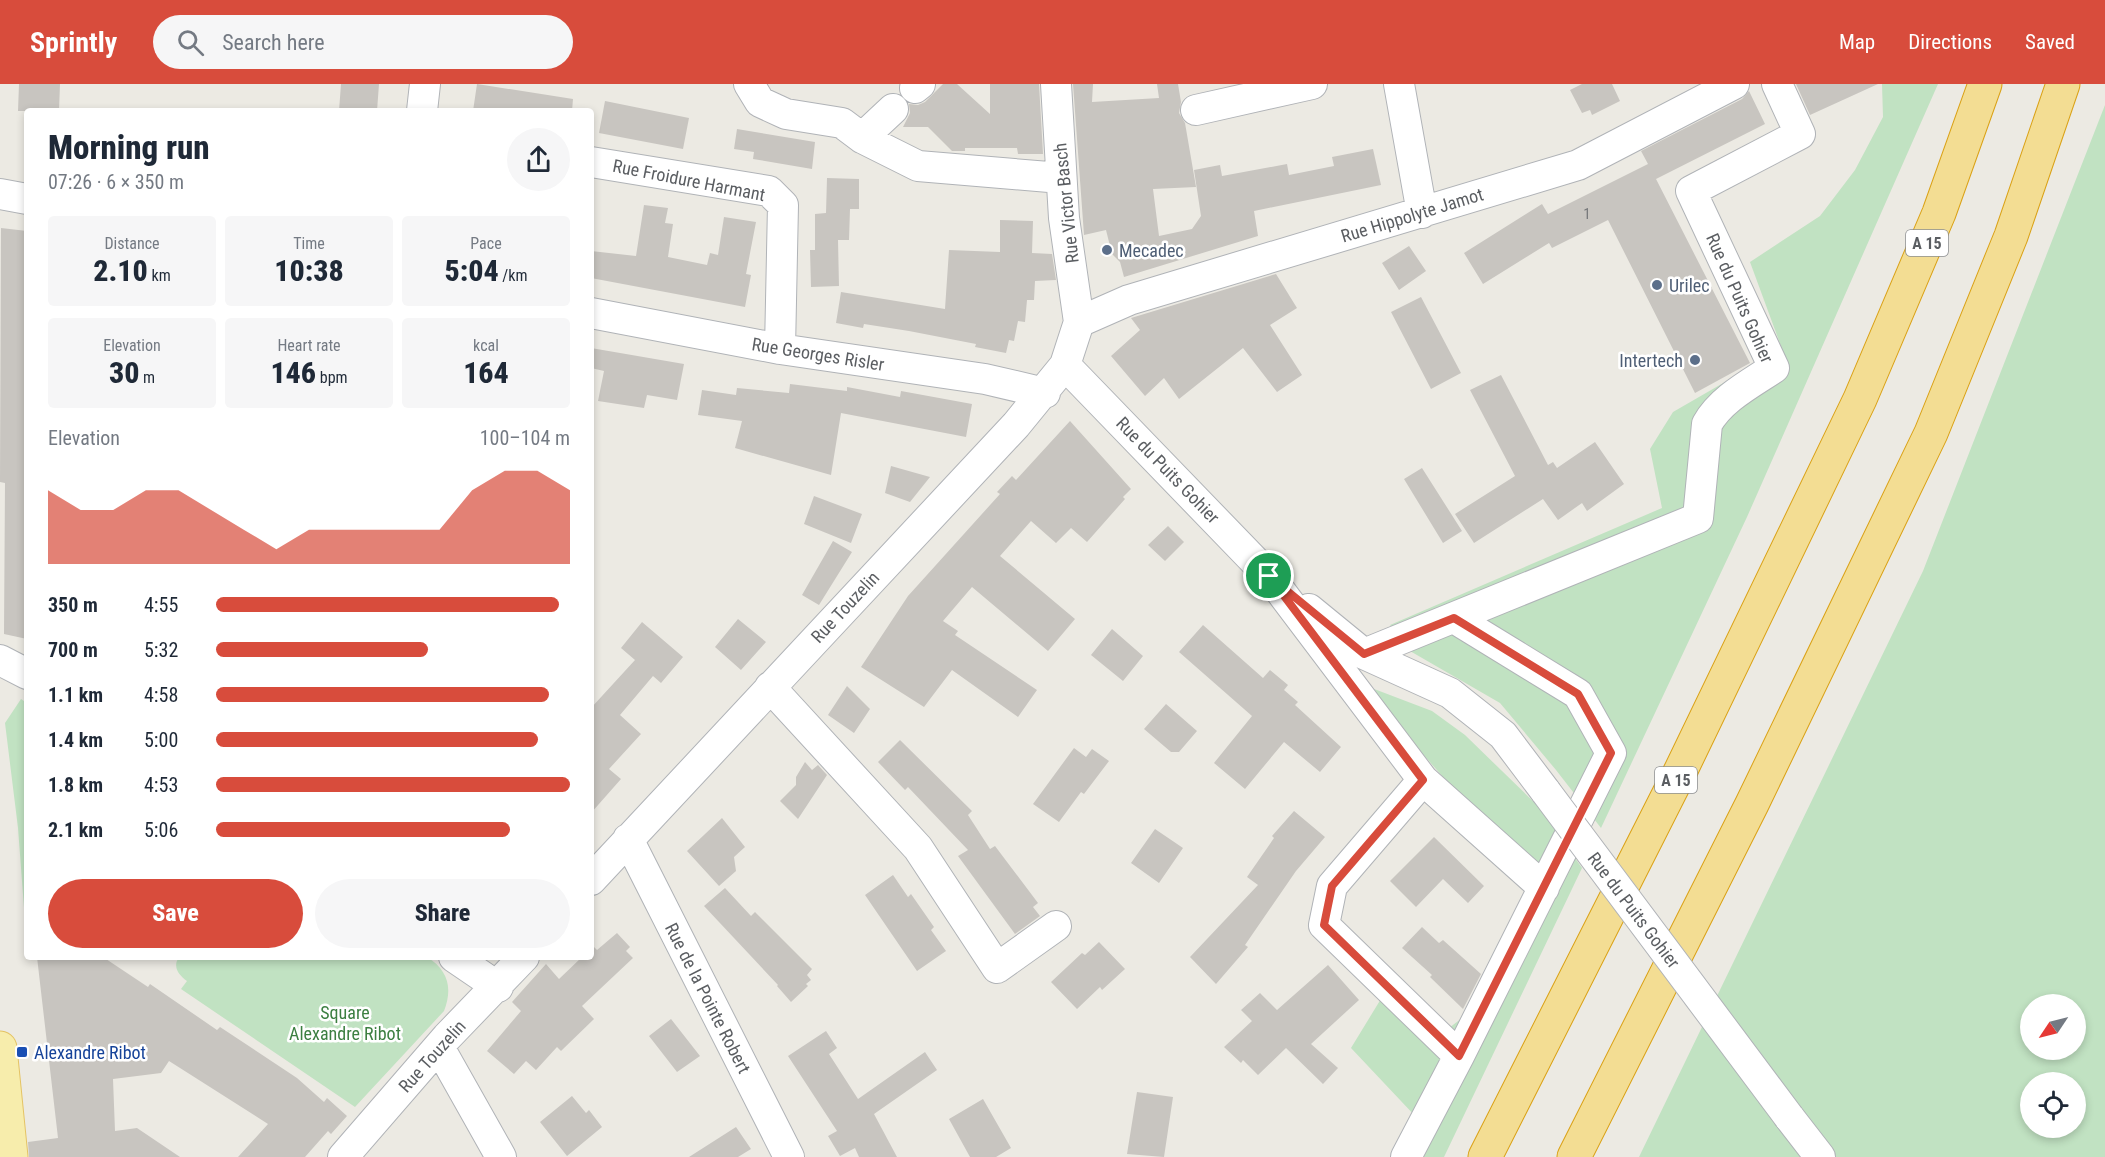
<!DOCTYPE html>
<meta charset="utf-8">
<style>
body{margin:0;font-family:"Roboto Condensed",sans-serif;background:#f6f6f7;color:#1f2937;height:100vh;display:flex;flex-direction:column;font-size:22px;white-space:nowrap}
*{box-sizing:border-box;margin:0}
p{font-size:20px;color:#747a83}
.icon{flex:none;width:33px;height:33px;fill:none;stroke:currentColor;stroke-width:2;stroke-linecap:round;stroke-linejoin:round}
.map{position:relative;flex:1;overflow:hidden}
.sheet{position:absolute;left:24px;top:24px;width:570px;height:852px;display:flex;flex-direction:column;background:#fff;border-radius:6px;box-shadow:0 3px 9px #0003}
.sheet>*{flex:none}
.needle{width:39px;rotate:235deg}
.controls{position:absolute;left:2020px;top:910px;display:grid;gap:12px}
.controls a{display:grid;place-items:center;width:66px;height:66px;border-radius:50%;background:#fff;box-shadow:0 3px 9px #0003;font-size:30px}
.pin{position:absolute;display:grid;place-items:center;width:51px;height:51px;color:#fff;margin:-26px;border:3px solid #fff;border-radius:50%;box-shadow:0 2px 6px #0007}
.round{display:grid;place-items:center;flex:none;width:63px;height:63px;border-radius:32px;background:#f6f6f7}
.headline{display:flex;align-items:center;justify-content:space-between;height:102px;padding:0 24px}
h1{font-size:33px;font-weight:800;line-height:45px}
.figures{display:grid;grid-template-columns:repeat(3,1fr);gap:9px;height:102px;padding:6px 24px}
.figures div{display:grid;align-content:center;border-radius:6px;background:#f6f6f7;text-align:center}
.figures b{font-size:30px;font-weight:800}
.figures small{font-size:16px;font-weight:400}
.figures p{font-size:16px}
.chart{height:168px;padding:12px 24px}
.chart p{display:flex;justify-content:space-between}
.chart svg{width:100%;height:108px;margin-top:6px;fill:#d84c3c;opacity:.7}
.cta{display:flex;gap:12px;margin-top:auto;padding:12px 24px}
.cta a{flex:1;height:69px;border-radius:36px;background:#d84c3c;color:#fff;font-size:24px;font-weight:800;line-height:69px;text-align:center}
.cta a+a{background:#f6f6f7;color:#1f2937}
ul{padding:0 24px;list-style:none;font-size:20px}
li{display:grid;grid-template-columns:96px 72px 1fr;align-items:center;height:45px}
li i{height:15px;border-radius:8px;background:#d84c3c}
header{display:flex;align-items:center;gap:36px;box-sizing:border-box;height:84px;padding:0 30px;background:#d84c3c;color:#fff}
header strong{font-size:28px}
nav{display:flex;gap:33px;margin-inline-start:auto;font-size:21px}
.search{width:420px;height:54px;background:#f6f6f7;display:flex;align-items:center;gap:15px;box-sizing:border-box;padding:0 21px;border-radius:33px;color:#747a83;font-size:22px}
.map>svg:first-child{display:block}
</style>
<header>
<strong>Sprintly</strong>
<div class="search"><svg class="icon" aria-label="search" viewBox="0 0 24 24"><circle cx="10" cy="10" r="6"/><path d="M15 15l6 6"/></svg>Search here</div>
<nav><a>Map</a><a>Directions</a><a>Saved</a></nav>
</header>
<div class="map">
<svg width="2105" height="1073" viewBox="0 0 2105 1073">
<rect width="100%" height="100%" fill="#eceae3"/>
<path fill="#c1e2c2" fill-rule="evenodd" d="M 1882,0 L 1938,0 L 1747,433 L 1601,744 L 1556,686 L 1500,619 L 1410,567 L 1390,541 L 1662,424 L 1650,365 L 1673,328 L 1782,265 L 1750,178 L 1820,132 L 1855,86 L 1883,33 Z
M 2105,21 L 2105,1073 L 1639,1073 L 1923,487 ZM 2031,921 L 2076,921 L 2076,966 L 2031,966 ZM 2031,999 L 2076,999 L 2076,1044 L 2031,1044 Z
M 1361,600 L 1432,627 L 1465,651 L 1540,724 L 1582,784 L 1444,1073 L 1399,1073 L 1417,1034 L 1351,964 L 1387,905 L 1437,953 L 1482,919 L 1533,795 Z
M 21,615 L 27,619 L 27,837 L 25,837 L 18,744 L 5,639 Z
M 179,873 L 427,873 C 448,886 453,904 444,927 L 355,1023 L 181,905 L 187,897 C 179,891 172,883 179,873 Z"/>
<path fill="#c8c5c0" d="M 19,0 L 60,0 L 59,27 L 18,27 Z
M 341,0 L 379,0 L 377,27 L 339,27 Z
M 477,0 L 573,15 L 572,27 L 473,27 Z
M 943,0 L 957,0 L 990,30 L 990,0 L 1039,0 L 1043,70 L 1018,70 L 1017,64 L 965,64 L 965,67 L 952,67 L 928,43 L 903,43 L 910,29 L 909,20 L 918,21 L 925,18 Z
M 1073,0 L 1093,0 L 1092,18 L 1159,14 L 1157,0 L 1178,0 L 1181,18 L 1179,29 L 1185,39 L 1196,103 L 1153,105 L 1159,152 L 1192,145 L 1201,132 L 1194,86 L 1220,81 L 1222,92 L 1287,80 L 1289,91 L 1334,82 L 1332,73 L 1373,65 L 1381,101 L 1254,127 L 1258,152 L 1124,193 L 1120,178 L 1112,170 L 1106,146 L 1084,151 Z
M 1582,0 L 1612,0 L 1620,17 L 1592,31 L 1590,26 L 1582,29 L 1570,6 Z
M 1796,0 L 1878,0 L 1810,31 Z
M 1749,7 L 1765,40 L 1656,95 L 1750,279 L 1695,309 L 1608,136 L 1552,164 L 1549,159 L 1483,200 L 1464,169 L 1542,120 L 1548,130 L 1648,80 L 1641,67 L 1742,15 Z
M 605,17 L 689,34 L 683,65 L 599,49 Z
M 737,45 L 815,58 L 812,85 L 753,75 L 754,68 L 734,65 Z
M 827,94 L 859,95 L 859,125 L 850,125 L 849,156 L 838,156 L 839,202 L 811,203 L 810,166 L 815,166 L 815,130 L 826,129 Z
M 644,121 L 668,124 L 665,139 L 673,140 L 668,173 L 707,181 L 710,169 L 718,171 L 724,133 L 756,138 L 746,190 L 751,191 L 745,223 L 591,194 L 591,167 L 636,172 Z
M 1000,136 L 1033,137 L 1032,169 L 1052,170 L 1056,196 L 1035,197 L 1034,216 L 1027,216 L 1025,238 L 1018,237 L 1014,257 L 1009,256 L 1006,269 L 975,263 L 976,260 L 909,247 L 864,240 L 863,244 L 836,239 L 841,208 L 945,225 L 949,166 L 1000,168 Z
M 1,144 L 27,147 L 27,555 L 4,550 L 5,399 L 0,398 Z
M 1409,162 L 1426,187 L 1399,206 L 1382,179 Z
M 1276,190 L 1297,224 L 1270,241 L 1302,291 L 1277,308 L 1243,264 L 1179,315 L 1164,294 L 1145,312 L 1111,272 L 1140,246 L 1131,234 Z
M 1421,213 L 1461,289 L 1431,305 L 1391,228 Z
M 591,264 L 684,280 L 677,316 L 647,311 L 644,324 L 598,317 L 604,287 L 591,284 Z
M 1501,291 L 1548,381 L 1553,378 L 1557,384 L 1595,358 L 1624,400 L 1587,427 L 1582,419 L 1558,436 L 1543,415 L 1474,459 L 1455,430 L 1515,392 L 1470,306 Z
M 790,300 L 847,307 L 847,303 L 900,313 L 901,307 L 972,320 L 966,353 L 841,329 L 831,391 L 735,364 L 742,337 L 698,331 L 702,306 L 736,311 L 737,304 L 789,309 Z
M 1070,337 L 1131,405 L 1123,413 L 1125,415 L 1087,458 L 1071,444 L 1056,459 L 1031,437 L 1000,472 L 1075,535 L 1048,567 L 972,503 L 943,537 L 958,547 L 955,551 L 1037,606 L 1018,633 L 952,586 L 924,623 L 861,583 L 908,512 L 1000,410 L 997,408 L 1012,392 L 1016,396 Z
M 891,382 L 930,393 L 910,418 L 885,409 Z
M 1422,384 L 1462,447 L 1443,459 L 1404,395 Z
M 814,412 L 862,430 L 851,459 L 804,440 Z
M 1168,442 L 1184,458 L 1165,477 L 1148,461 Z
M 833,457 L 852,468 L 819,521 L 802,511 Z
M 738,535 L 766,558 L 741,586 L 715,563 Z
M 642,538 L 683,573 L 661,599 L 653,592 L 620,631 L 641,650 L 609,685 L 621,695 L 591,729 L 591,624 L 635,576 L 621,564 Z
M 1203,541 L 1263,594 L 1270,586 L 1288,601 L 1284,606 L 1298,618 L 1295,621 L 1341,663 L 1320,688 L 1284,658 L 1245,705 L 1214,679 L 1252,632 L 1179,568 Z
M 1112,545 L 1143,572 L 1123,597 L 1091,571 Z
M 847,602 L 870,625 L 854,649 L 828,631 Z
M 1166,620 L 1197,647 L 1179,668 L 1171,668 L 1144,645 Z
M 900,656 L 972,727 L 968,731 L 990,765 L 995,762 L 1038,819 L 1033,823 L 1040,832 L 1015,850 L 958,772 L 968,766 L 908,703 L 905,706 L 878,678 Z
M 1074,664 L 1086,673 L 1092,665 L 1109,677 L 1084,710 L 1081,708 L 1059,738 L 1033,720 Z
M 805,678 L 812,686 L 818,681 L 827,691 L 798,735 L 780,717 L 796,701 L 796,693 Z
M 1294,727 L 1325,753 L 1296,787 L 1245,861 L 1248,863 L 1216,900 L 1190,873 L 1258,801 L 1247,793 L 1274,754 L 1272,752 Z
M 722,734 L 745,763 L 734,773 L 736,787 L 719,802 L 687,767 Z
M 1155,745 L 1183,764 L 1159,799 L 1131,779 Z
M 1434,753 L 1484,802 L 1468,819 L 1443,795 L 1416,823 L 1390,797 Z
M 893,791 L 908,813 L 911,810 L 934,843 L 931,846 L 946,867 L 917,887 L 865,811 Z
M 725,804 L 751,832 L 755,828 L 812,885 L 807,891 L 811,896 L 806,900 L 808,902 L 791,918 L 777,902 L 778,901 L 704,822 Z
M 1422,843 L 1439,859 L 1443,856 L 1481,890 L 1463,925 L 1430,893 L 1432,891 L 1402,864 Z
M 617,849 L 630,863 L 626,867 L 633,874 L 582,922 L 594,935 L 561,967 L 557,963 L 536,986 L 526,977 L 514,990 L 487,967 L 521,927 L 512,918 L 546,880 L 559,895 L 582,873 L 591,873 L 593,862 L 597,866 Z
M 1099,858 L 1125,885 L 1102,906 L 1100,903 L 1077,925 L 1051,898 L 1082,869 L 1085,871 Z
M 37,873 L 103,873 L 148,903 L 150,900 L 217,946 L 220,943 L 297,994 L 324,1018 L 327,1014 L 347,1032 L 331,1050 L 328,1047 L 305,1073 L 238,1073 L 268,1040 L 169,977 L 161,989 L 113,995 L 115,1047 L 137,1044 L 180,1073 L 29,1073 L 28,1058 L 58,1054 Z
M 1328,881 L 1359,916 L 1311,960 L 1338,984 L 1323,1000 L 1286,964 L 1258,991 L 1243,976 L 1241,979 L 1224,963 L 1252,937 L 1241,926 L 1260,909 L 1277,926 Z
M 671,935 L 700,972 L 677,988 L 649,952 Z
M 826,947 L 837,964 L 829,970 L 858,1015 L 925,968 L 937,986 L 874,1030 L 897,1073 L 859,1073 L 855,1064 L 840,1072 L 828,1052 L 837,1047 L 788,972 Z
M 1137,1008 L 1173,1013 L 1164,1073 L 1127,1070 Z
M 572,1012 L 586,1029 L 589,1026 L 602,1043 L 567,1072 L 540,1038 Z
M 983,1015 L 1011,1064 L 996,1073 L 970,1073 L 949,1035 Z
M 736,1043 L 751,1065 L 738,1073 L 689,1073 Z"/>
<g fill="none" stroke-linecap="round" stroke-linejoin="round">
<defs>
<path id="minor" d="M 749,0 L 760,18 L 786,30 L 842,39 L 862,54 L 918,82 L 1061,94
M 1399,0 L 1422,129
M 915,4 L 920,0
M 1196,26 L 1312,0
M 422,27 L 425,0
M 862,54 L 893,25
M 591,78 L 769,107 L 783,121 L 780,265
M 0,110 L 27,115
M 591,229 L 780,265 L 985,295 L 1045,309
M 1079,238 L 1129,216 L 1578,81 L 1734,0
M 1065,281 L 1269,492 L 1423,696 L 1544,804
M 1309,525 L 1364,570 L 1450,609 L 1503,651 L 1546,708
M 1364,570 L 1698,434 L 1707,340 C 1721,315 1750,300 1774,284 L 1691,107 L 1800,50 L 1777,0
M 0,576 L 27,590
M 770,603 L 918,764 L 997,884 L 1056,842
M 1423,696 L 1332,802 L 1324,841 L 1459,972
M 628,755 L 789,1073
M 591,796 L 1016,341 L 1065,281 L 1079,238 L 1064,134 L 1056,0
M 454,873 L 498,903
M 439,963 L 501,1073
M 1789,1033 L 1820,1073
M 343,1073 L 447,953 L 524,873
M 1406,1073 L 1459,972 L 1611,669 L 1578,610 L 1454,534"/>
<path id="major" d="M 0,964 L 11,1073"/>
<path id="highway" d="M 1485,1073 L 1680,688 L 1860,315 L 1939,129 L 1985,0
M 1574,1073 L 1752,720 L 1931,349 L 2011,152 L 2063,0"/>
</defs>
<use href="#minor" stroke="#b0b3b7" stroke-width="32"/>
<use href="#major" stroke="#e4c364" stroke-width="35"/>
<use href="#highway" stroke="#daa115" stroke-width="35"/>
<use href="#minor" stroke="#fff" stroke-width="30"/>
<use href="#major" stroke="#f7edac" stroke-width="33"/>
<use href="#highway" stroke="#f3dd93" stroke-width="33"/>
<defs>
<path id="minor-bridge" d="M 1546,708 L 1789,1033"/>
</defs>
<use href="#minor-bridge" stroke="#b0b3b7" stroke-width="32" stroke-linecap="butt"/>
<use href="#minor-bridge" stroke="#fff" stroke-width="30"/>
</g>
<g fill="none" stroke-linecap="round" stroke-linejoin="round">
<defs>
<path id="route" d="M 1269,492 L 1364,570 L 1454,534 L 1578,610 L 1611,669 L 1459,972 L 1324,841 L 1332,802 L 1423,696 Z"/>
</defs>
<use href="#route" stroke="#fff" stroke-width="12"/>
<use href="#route" stroke="#d84c3c" stroke-width="8"/>
</g>
<g fill="#5c6f8a" stroke="#fff" stroke-width="2">
<circle cx="1107" cy="166" r="6"/>
<circle cx="1657" cy="201" r="6"/>
<circle cx="1695" cy="276" r="6"/>
</g>
<rect fill="#1a4fb4" stroke="#fff" stroke-width="2" x="16" y="962" width="12" height="12" rx="3"/>
<g text-anchor="middle" dominant-baseline="central" stroke-width="5" stroke-linejoin="round" paint-order="stroke">
<g font-size="15" fill="#76787a">
<text x="1587" y="130">1</text>
</g>
<g fill="#fff" stroke="#8c8e91" stroke-width="1.5">
<rect x="1906" y="146" width="42" height="26" rx="4.5"/>
<rect x="1655" y="683" width="42" height="26" rx="4.5"/>
</g>
<g font-size="16" font-weight="bold" fill="#5b5e62">
<text x="1927" y="159">A 15</text>
<text x="1676" y="696">A 15</text>
</g>
<g font-size="18" fill="#5b5e62" stroke="#fff">
<text transform="translate(689 96) rotate(11)">Rue Froidure Harmant</text>
<text transform="translate(1066 119) rotate(-96)">Rue Victor Basch</text>
<text transform="translate(1412 131) rotate(-17)">Rue Hippolyte Jamot</text>
<text transform="translate(1740 214) rotate(66)">Rue du Puits Gohier</text>
<text transform="translate(818 270) rotate(9)">Rue Georges Risler</text>
<text transform="translate(1168 386) rotate(46)">Rue du Puits Gohier</text>
<text transform="translate(845 523) rotate(-47)">Rue Touzelin</text>
<text transform="translate(1634 826) rotate(53)">Rue du Puits Gohier</text>
<text transform="translate(708 914) rotate(63)">Rue de la Pointe Robert</text>
<text transform="translate(432 972) rotate(-48)">Rue Touzelin</text>
</g>
<g font-size="18" fill="#4e5e75" stroke="#fff" text-anchor="start">
<text x="1119" y="166">Mecadec</text>
<text x="1669" y="201">Urilec</text>
<text x="1683" y="276" text-anchor="end">Intertech</text>
</g>
<g font-size="18" fill="#3c7f41" stroke="#fff">
<text x="345" y="928">Square<tspan x="345" dy="21">Alexandre Ribot</tspan></text>
</g>
<g font-size="18" fill="#164399" stroke="#fff" text-anchor="start">
<text x="34" y="968">Alexandre Ribot</text>
</g>
</g>
</svg>
<div class="controls">
<a><svg class="needle" viewBox="-14 -14 28 28"><path d="M0-13l5 13h-10z" fill="#e53935"/><path d="M0 13l5-13h-10z" fill="#747a83"/></svg></a>
<a><svg class="icon" aria-label="locate" viewBox="0 0 24 24"><circle cx="12" cy="12" r="6"/><path d="M12 2v4M12 18v4M2 12h4M18 12h4"/></svg></a>
</div>
<div class="pin" style="left:1269px;top:492px;background:#1e9e55"><svg class="icon" aria-label="arrive" viewBox="0 0 24 24"><path d="M6 21V4h12l-3 4 3 4H6"/></svg></div>
<section class="sheet">
<div class="headline"><div><h1>Morning run</h1><p>07:26 · 6 × 350 m</p></div><a class="round"><svg class="icon" aria-label="share" viewBox="0 0 24 24"><path d="M12 15V3M7 8l5-5 5 5M5 13v7h14v-7"/></svg></a></div>
<div class="figures">
<div><p>Distance</p><b>2.10<small> km</small></b></div>
<div><p>Time</p><b>10:38</b></div>
<div><p>Pace</p><b>5:04<small> /km</small></b></div>
</div>
<div class="figures">
<div><p>Elevation</p><b>30<small> m</small></b></div>
<div><p>Heart rate</p><b>146<small> bpm</small></b></div>
<div><p>kcal</p><b>164</b></div>
</div>
<div class="chart"><p><span>Elevation</span>100–104 m</p>
<svg viewBox="0 0 160 44" preserveAspectRatio="none"><path d="M0 44V14L10 22L20 22L30 14L40 14L50 22L60 30L70 38L80 30L90 30L100 30L110 30L120 30L130 14L140 6L150 6L160 14V44z"/></svg>
</div>
<ul>
<li><b>350 m</b>4:55<i style="width:97%"></i></li>
<li><b>700 m</b>5:32<i style="width:60%"></i></li>
<li><b>1.1 km</b>4:58<i style="width:94%"></i></li>
<li><b>1.4 km</b>5:00<i style="width:91%"></i></li>
<li><b>1.8 km</b>4:53<i style="width:100%"></i></li>
<li><b>2.1 km</b>5:06<i style="width:83%"></i></li>
</ul>
<div class="cta"><a>Save</a><a>Share</a></div>
</section>
</div>
